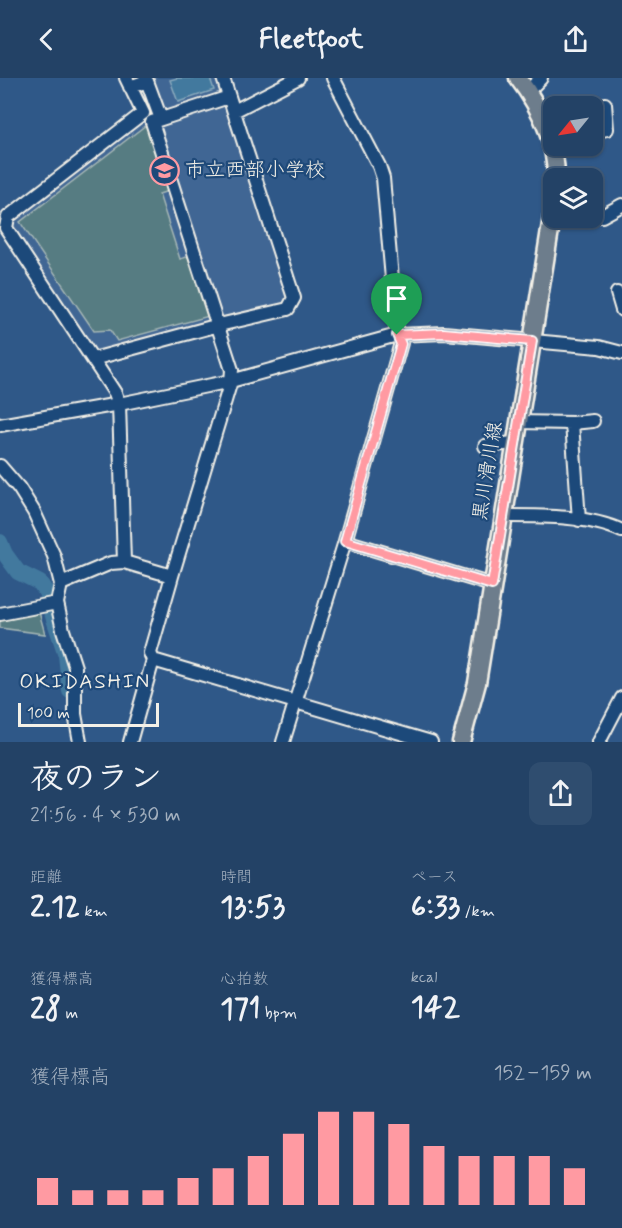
<!DOCTYPE html>
<html lang="ja">
<meta charset="utf-8">
<style>
body{margin:0;font-family:Mynerve,"Klee One",sans-serif;background:#2f4d6f;color:#f1f3f6;height:100vh;display:flex;flex-direction:column;font-size:22px;white-space:nowrap}
*{box-sizing:border-box;margin:0}
p{font-size:20px;color:#a3b0bf}
.icon{flex:none;width:33px;height:33px;fill:none;stroke:currentColor;stroke-width:2;stroke-linecap:round;stroke-linejoin:round}
.map{position:relative;height:664px;overflow:hidden}
.drawer{display:flex;flex-direction:column;background:#234266;flex:1}
.drawer>*{flex:none}
.needle{width:39px;rotate:240deg}
.controls{position:absolute;left:543px;top:18px;display:grid;gap:12px}
.controls a{display:grid;place-items:center;width:60px;height:60px;border-radius:12px;background:#234266;box-shadow:0 2px 4px #0004,0 0 0 2px #405b7a;font-size:30px}
.scale{position:absolute;left:18px;bottom:15px;width:141px;box-sizing:border-box;padding-left:6px;border:3px solid #f4f1e8;border-top:0;font-size:16px;line-height:21px;white-space:nowrap;color:#f4f1e8;-webkit-text-stroke:4px #1f4a7a;paint-order:stroke}
.pin{position:absolute;display:grid;place-items:center;width:51px;height:51px;color:#fff;margin:-62px -26px;border-radius:50% 50% 50% 0;rotate:-45deg;box-shadow:0 0 6px #0007}
.pin .icon{rotate:45deg}
.round{display:grid;place-items:center;flex:none;width:63px;height:63px;border-radius:12px;background:#2f4d6f}
.headline{display:flex;align-items:center;justify-content:space-between;height:102px;padding:0 30px}
h1{font-size:33px;font-weight:700;line-height:45px}
.metrics{display:grid;grid-template-columns:repeat(3,1fr);gap:9px;height:102px;padding:6px 30px}
.metrics div{display:grid;align-content:center}
.metrics b{font-size:30px;font-weight:700}
.metrics small{font-size:16px;font-weight:400}
.metrics p{font-size:16px}
.chart{height:168px;padding:12px 30px}
.chart p{display:flex;justify-content:space-between}
.chart svg{width:100%;height:108px;margin-top:6px;stroke:#ff9aa2;stroke-width:6}
header{display:flex;justify-content:space-between;align-items:center;height:78px;padding:0 30px;background:#234266;font-size:27px;font-weight:700}
.map>svg:first-child{display:block}
</style>
<header><svg class="icon" aria-label="back" viewBox="0 0 24 24"><path d="M15 5l-7 7 7 7"/></svg>Fleetfoot<svg class="icon" aria-label="share" viewBox="0 0 24 24"><path d="M12 15V3M7 8l5-5 5 5M5 13v7h14v-7"/></svg></header>
<div class="map">
<svg width="622" height="664" viewBox="0 0 622 664">
<rect width="100%" height="100%" fill="#2f5888"/>
<filter id="ink" filterUnits="userSpaceOnUse"><feTurbulence type="fractalNoise" baseFrequency=".0167" numOctaves="2"/><feDisplacementMap in="SourceGraphic" scale="12" xChannelSelector="R" yChannelSelector="G"/><feConvolveMatrix kernelMatrix="1 2 1 2 8 2 1 2 1" color-interpolation-filters="sRGB"/></filter>
<g filter="url(#ink)">
<path fill="#406694" d="M 129,0 L 220,0 L 290,220 L 286,228 L 95,278 L 9,146 L 146,39 Z"/>
<path fill="#567c82" stroke="#a5b6b5" stroke-width="1.5" d="M 146,47 L 168,113 L 159,116 L 180,181 L 190,178 L 209,238 L 117,263 L 110,252 L 94,253 L 20,144 Z
M 39,534 L 45,556 L 0,550 L 0,541 Z"/>
<path fill="#42799e" stroke="#89a9bc" stroke-width="1.5" d="M 177,0 L 210,0 L 214,12 L 178,24 L 170,2 Z"/>
<g fill="none" stroke-linecap="round" stroke-linejoin="round">
<path stroke="#42799e" stroke-width="16" d="M 0,464 L 5,476 L 18,494 L 40,505 L 48,517 L 53,538 L 66,577 L 70,613"/>
<defs>
<path id="minor" d="M 333,0 L 379,88 L 383,100 L 397,257 L 401,265 L 345,463
M 130,9 L 147,3 L 161,41
M 528,13 L 541,0
M 234,33 L 298,0
M 592,54 L 607,51 L 605,26
M 592,137 L 602,138 L 622,127
M 617,215 L 622,232
M 93,281 L 219,247 L 288,231 L 294,220 L 223,0
M 518,344 L 572,345 L 579,442
M 572,345 L 593,343
M 0,347 L 119,326 L 231,303 L 397,257 L 444,255 L 599,269 L 622,275
M 485,368 L 514,365
M 0,388 L 19,410 L 34,434 L 54,478 L 61,506 L 57,525 L 63,552 L 75,589 L 75,636 L 80,664
M 502,438 C 539,438 588,437 622,453
M 124,484 L 119,326 L 115,315 L 6,150 L 8,139 L 143,35 L 126,0
M 172,498 L 231,303 L 232,292 L 152,44 L 229,19
M 61,506 L 111,485 L 124,484 L 172,498 L 150,575 L 153,582 L 130,664
M 0,536 L 57,525
M 153,582 L 431,664
M 283,664 L 345,463 L 492,507
M 599,664 L 622,620"/>
<path id="major" d="M 518,0 C 540,29 556,63 556,100
M 461,664 L 477,605 L 554,127"/>
</defs>
<use href="#minor" stroke="#f4f1e8" stroke-width="16"/>
<use href="#major" stroke="#f4f1e8" stroke-width="21"/>
<use href="#minor" stroke="#1f4a7a" stroke-width="12"/>
<use href="#major" stroke="#6d7d8c" stroke-width="16"/>
</g>
</g>
<g fill="none" stroke-linecap="round" stroke-linejoin="round" filter="url(#ink)">
<defs>
<path id="route" d="M 444,255 L 532,263 L 492,507 L 345,463 L 401,266 L 397,257 Z"/>
</defs>
<use href="#route" stroke="#fff" stroke-width="12"/>
<use href="#route" stroke="#ff9aa2" stroke-width="8"/>
</g>
<defs>
<symbol id="school-ring" viewBox="-11 -11 22 22"><circle r="9.5" fill="#1f4a7a" stroke="#ff9aa2" stroke-width="1.5"/><path d="M0-5L7-2L0 1L-7-2ZM-4 1L0 2.5L4 1V4Q0 6-4 4Z" fill="#ff9aa2"/></symbol>
</defs>
<g fill-rule="evenodd">
<use href="#school-ring" x="148" y="76" width="33" height="33"/>
</g>
<g text-anchor="middle" dominant-baseline="central" stroke-width="4.5" stroke-linejoin="round" paint-order="stroke">
<g font-size="20" fill="#f4f1e8" stroke="#1f4a7a" text-anchor="start">
<text x="185" y="92">市立西部小学校</text>
</g>
<g font-size="20" fill="#f4f1e8" stroke="#1f4a7a">
<text transform="translate(488 393) rotate(-81)">黒川滑川線</text>
</g>
<g font-size="21" letter-spacing="1.5" fill="#f4f1e8" stroke="#1f4a7a">
<text x="85" y="604">OKIDASHIN</text>
</g>
</g>
</svg>
<div class="controls">
<a><svg class="needle" viewBox="-14 -14 28 28"><path d="M0-13l5 13h-10z" fill="#e53935"/><path d="M0 13l5-13h-10z" fill="#a3b0bf"/></svg></a>
<a><svg class="icon" aria-label="layers" viewBox="0 0 24 24"><path d="M12 4l9 5-9 5-9-5zM3 14l9 5 9-5"/></svg></a>
</div>
<div class="scale">100 m</div>
<div class="pin" style="left:397px;top:257px;background:#1e9e55"><svg class="icon" aria-label="arrive" viewBox="0 0 24 24"><path d="M6 21V4h12l-3 4 3 4H6"/></svg></div>
</div>
<section class="drawer">
<div class="headline"><div><h1>夜のラン</h1><p>21:56 · 4 × 530 m</p></div><a class="round"><svg class="icon" aria-label="share" viewBox="0 0 24 24"><path d="M12 15V3M7 8l5-5 5 5M5 13v7h14v-7"/></svg></a></div>
<div class="metrics">
<div><p>距離</p><b>2.12<small> km</small></b></div>
<div><p>時間</p><b>13:53</b></div>
<div><p>ペース</p><b>6:33<small> /km</small></b></div>
</div>
<div class="metrics">
<div><p>獲得標高</p><b>28<small> m</small></b></div>
<div><p>心拍数</p><b>171<small> bpm</small></b></div>
<div><p>kcal</p><b>142</b></div>
</div>
<div class="chart"><p><span>獲得標高</span>152–159 m</p>
<svg viewBox="0 0 160 44" preserveAspectRatio="none"><path d="M5 44V33M15 44V38M25 44V38M35 44V38M45 44V33M55 44V29M65 44V24M75 44V15M85 44V6M95 44V6M105 44V11M115 44V20M125 44V24M135 44V24M145 44V24M155 44V29"/></svg>
</div>
</section>
